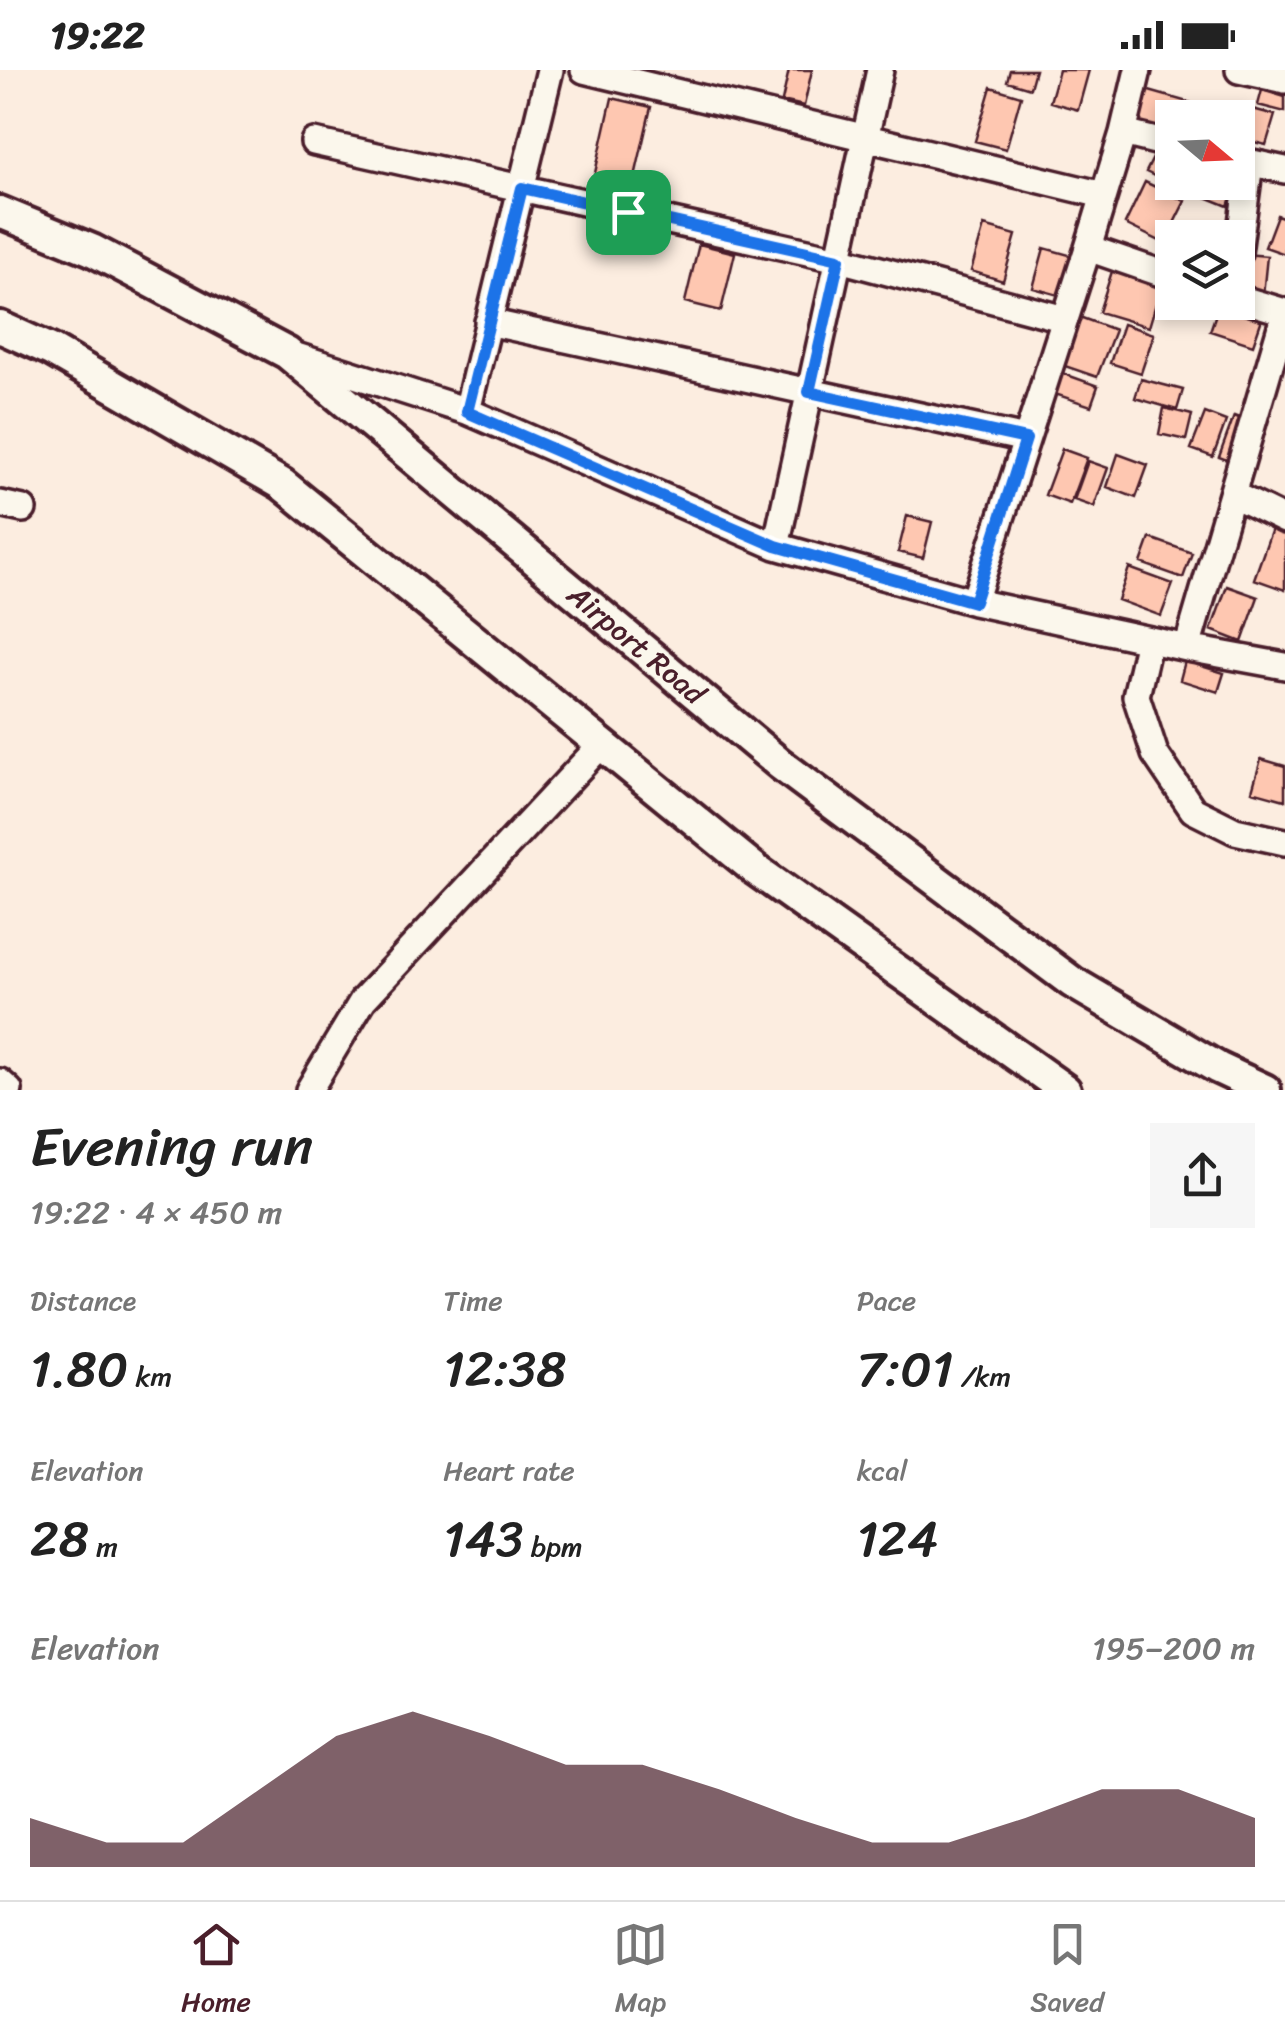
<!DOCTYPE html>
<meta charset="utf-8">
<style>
body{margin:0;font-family:Sriracha,sans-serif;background:#f6f6f6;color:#222;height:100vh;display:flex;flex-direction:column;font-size:38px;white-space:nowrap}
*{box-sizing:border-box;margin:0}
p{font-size:32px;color:#767676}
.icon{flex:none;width:55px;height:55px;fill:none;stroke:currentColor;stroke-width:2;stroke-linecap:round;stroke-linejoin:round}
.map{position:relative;height:1020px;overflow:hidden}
.details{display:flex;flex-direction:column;background:#fff;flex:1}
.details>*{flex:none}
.needle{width:65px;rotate:109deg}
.tools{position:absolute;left:1155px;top:30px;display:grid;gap:20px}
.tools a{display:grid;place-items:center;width:100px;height:100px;border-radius:0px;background:#fff;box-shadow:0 5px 15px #0003;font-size:50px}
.pin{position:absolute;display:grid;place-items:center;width:85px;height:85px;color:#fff;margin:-42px;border-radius:20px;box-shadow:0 5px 15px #0006}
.round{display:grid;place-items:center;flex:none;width:105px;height:105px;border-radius:0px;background:#f6f6f6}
.headline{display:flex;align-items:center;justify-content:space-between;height:170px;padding:0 30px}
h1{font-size:55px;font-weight:600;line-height:75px}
.figures{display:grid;grid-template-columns:repeat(3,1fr);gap:15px;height:170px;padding:10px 30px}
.figures div{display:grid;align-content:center}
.figures b{font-size:50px;font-weight:600}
.figures small{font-size:28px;font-weight:400}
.figures p{font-size:28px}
.chart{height:280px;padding:20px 30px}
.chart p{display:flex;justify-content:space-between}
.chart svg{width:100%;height:180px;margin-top:10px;fill:#4a1f2b;opacity:.7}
.status{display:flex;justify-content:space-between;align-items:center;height:70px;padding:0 50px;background:#fff;direction:ltr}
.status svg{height:28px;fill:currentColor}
.dock{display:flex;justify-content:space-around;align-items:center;height:140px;border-top:2px solid #e0e0e0;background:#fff;font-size:28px;color:#767676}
.dock a{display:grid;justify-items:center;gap:5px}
.dock .selected{color:#4a1f2b}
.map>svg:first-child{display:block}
</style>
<div class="status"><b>19:22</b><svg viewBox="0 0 49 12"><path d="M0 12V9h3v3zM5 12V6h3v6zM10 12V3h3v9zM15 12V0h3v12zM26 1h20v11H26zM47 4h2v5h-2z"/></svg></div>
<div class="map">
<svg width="1285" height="1020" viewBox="0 0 1285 1020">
<rect width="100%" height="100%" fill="#fcede0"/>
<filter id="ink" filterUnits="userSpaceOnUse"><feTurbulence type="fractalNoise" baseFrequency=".01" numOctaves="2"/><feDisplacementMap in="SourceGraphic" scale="20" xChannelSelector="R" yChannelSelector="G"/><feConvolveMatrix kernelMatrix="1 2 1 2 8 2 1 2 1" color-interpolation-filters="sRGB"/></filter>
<g filter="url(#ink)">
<path fill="#fec7b1" stroke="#4a1f2b" stroke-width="2.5" d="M 789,0 L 812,0 L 804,36 L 782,31 Z
M 1010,0 L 1035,0 L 1030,18 L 1007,11 Z
M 1059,0 L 1089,0 L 1078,40 L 1050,32 Z
M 991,17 L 1021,26 L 1006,79 L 975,71 Z
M 1142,19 L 1202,36 L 1199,48 L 1172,48 L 1172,63 L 1133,52 Z
M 1262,20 L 1285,27 L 1285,42 L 1258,35 Z
M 612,28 L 651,37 L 629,133 L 590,125 Z
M 1245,37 L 1275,45 L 1266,75 L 1238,68 Z
M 1159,76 L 1172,83 L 1172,112 L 1187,112 L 1183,120 L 1146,102 Z
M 1145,112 L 1185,131 L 1164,173 L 1125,154 Z
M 1194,112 L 1237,112 L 1228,136 L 1191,121 Z
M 1277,145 L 1285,148 L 1285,184 L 1265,177 Z
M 984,156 L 1016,165 L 1003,211 L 971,201 Z
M 699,174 L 735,183 L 721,241 L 685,232 Z
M 1044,178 L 1073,186 L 1062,226 L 1033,218 Z
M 1245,184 L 1267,186 L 1263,225 L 1241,223 Z
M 1114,195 L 1163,210 L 1149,257 L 1099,242 Z
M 1220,232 L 1263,246 L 1253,275 L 1210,261 Z
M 1074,245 L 1115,260 L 1097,307 L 1056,293 Z
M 1123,254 L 1154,264 L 1141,303 L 1110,293 Z
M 1056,301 L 1098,316 L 1091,336 L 1049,322 Z
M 1141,309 L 1183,320 L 1177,340 L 1135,328 Z
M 1164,338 L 1192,345 L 1186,370 L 1159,364 Z
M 1205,343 L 1226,351 L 1213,387 L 1191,379 Z
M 1234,346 L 1247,351 L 1232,392 L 1219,387 Z
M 1062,379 L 1087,388 L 1070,434 L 1045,425 Z
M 1118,384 L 1148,395 L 1136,428 L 1107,417 Z
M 1088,391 L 1108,398 L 1094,437 L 1074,430 Z
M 907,446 L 932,452 L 923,488 L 898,482 Z
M 1274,453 L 1285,457 L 1285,520 L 1254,509 Z
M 1150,468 L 1192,483 L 1183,508 L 1141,493 Z
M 1129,498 L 1173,514 L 1161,546 L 1118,530 Z
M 1227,516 L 1258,527 L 1242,572 L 1211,560 Z
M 1185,591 L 1224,603 L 1218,622 L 1180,610 Z
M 1261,689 L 1285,696 L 1285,730 L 1252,721 Z"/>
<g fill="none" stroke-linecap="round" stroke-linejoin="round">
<defs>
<path id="minor" d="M 584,0 L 1103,125
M 1239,0 L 1285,10
M 1123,63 L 1172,75
M 314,72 L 839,189 L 1065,249
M 1238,90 L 1285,100
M 1088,178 L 1172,207
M 1238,183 L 1250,93
M 1238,228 L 1285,242
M 488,252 L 1026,369
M 296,286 L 467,341 L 776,476 L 974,532 L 1187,578 L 1285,596
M 467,341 L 550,0
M 1232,424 L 1285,450
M 0,434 L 23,439
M 776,476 L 880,0
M 974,532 L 1088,178 L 1123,63 L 1138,0
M 1149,570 L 1136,626 L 1155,684 L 1193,740 L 1235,761 L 1285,772
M 1187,578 L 1285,243
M 0,1012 L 9,1020
M 309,1020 L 363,930 L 602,674"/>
<g id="major">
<path id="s1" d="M 0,142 L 92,180 L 287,283 L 780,694 L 1072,912 L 1218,998 L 1265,1020"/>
<path d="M 0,257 L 51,280 L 282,414 L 756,800 L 1065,1020"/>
</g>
</defs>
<use href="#minor" stroke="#4a1f2b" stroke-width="32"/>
<use href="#major" stroke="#4a1f2b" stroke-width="38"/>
<use href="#minor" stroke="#fbf7ec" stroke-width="25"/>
<use href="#major" stroke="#fbf7ec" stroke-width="30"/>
</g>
</g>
<g fill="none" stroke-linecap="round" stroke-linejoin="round" filter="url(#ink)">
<defs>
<path id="route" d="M 522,118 L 839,189 L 809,322 L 1026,369 L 974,532 L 776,476 L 467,342 Z"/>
</defs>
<use href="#route" stroke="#fff" stroke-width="20"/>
<use href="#route" stroke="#1a73e8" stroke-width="12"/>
</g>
<g text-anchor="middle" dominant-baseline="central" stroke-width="8" stroke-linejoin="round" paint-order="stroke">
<g font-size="30" fill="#4a1f2b" stroke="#fbf7ec">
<text stroke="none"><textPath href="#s1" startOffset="775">Airport Road</textPath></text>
</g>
</g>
</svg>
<div class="tools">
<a><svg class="needle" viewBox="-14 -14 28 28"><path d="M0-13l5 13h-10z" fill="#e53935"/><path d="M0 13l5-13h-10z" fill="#767676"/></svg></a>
<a><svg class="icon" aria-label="layers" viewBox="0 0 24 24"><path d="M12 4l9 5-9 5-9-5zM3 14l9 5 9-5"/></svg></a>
</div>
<div class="pin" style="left:628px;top:142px;background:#1e9e55"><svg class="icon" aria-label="arrive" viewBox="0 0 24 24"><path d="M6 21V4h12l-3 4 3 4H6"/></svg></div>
</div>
<section class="details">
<div class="headline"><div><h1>Evening run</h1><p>19:22 · 4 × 450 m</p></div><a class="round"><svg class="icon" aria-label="share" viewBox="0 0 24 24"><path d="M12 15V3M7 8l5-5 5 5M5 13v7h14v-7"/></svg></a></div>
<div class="figures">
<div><p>Distance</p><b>1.80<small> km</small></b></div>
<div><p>Time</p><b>12:38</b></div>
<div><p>Pace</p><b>7:01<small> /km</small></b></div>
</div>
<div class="figures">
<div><p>Elevation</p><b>28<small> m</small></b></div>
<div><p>Heart rate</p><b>143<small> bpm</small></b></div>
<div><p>kcal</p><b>124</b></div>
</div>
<div class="chart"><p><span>Elevation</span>195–200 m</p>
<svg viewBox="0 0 160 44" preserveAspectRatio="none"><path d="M0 44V32L10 38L20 38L30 25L40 12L50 6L60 12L70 19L80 19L90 25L100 32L110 38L120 38L130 32L140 25L150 25L160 32V44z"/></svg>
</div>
</section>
<nav class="dock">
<a class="selected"><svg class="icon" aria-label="home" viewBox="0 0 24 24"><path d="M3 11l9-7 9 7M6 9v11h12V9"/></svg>Home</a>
<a><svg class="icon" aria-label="map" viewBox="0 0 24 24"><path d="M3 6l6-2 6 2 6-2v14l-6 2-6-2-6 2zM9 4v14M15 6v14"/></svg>Map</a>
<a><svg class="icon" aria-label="saved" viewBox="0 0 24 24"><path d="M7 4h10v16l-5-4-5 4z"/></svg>Saved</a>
</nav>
